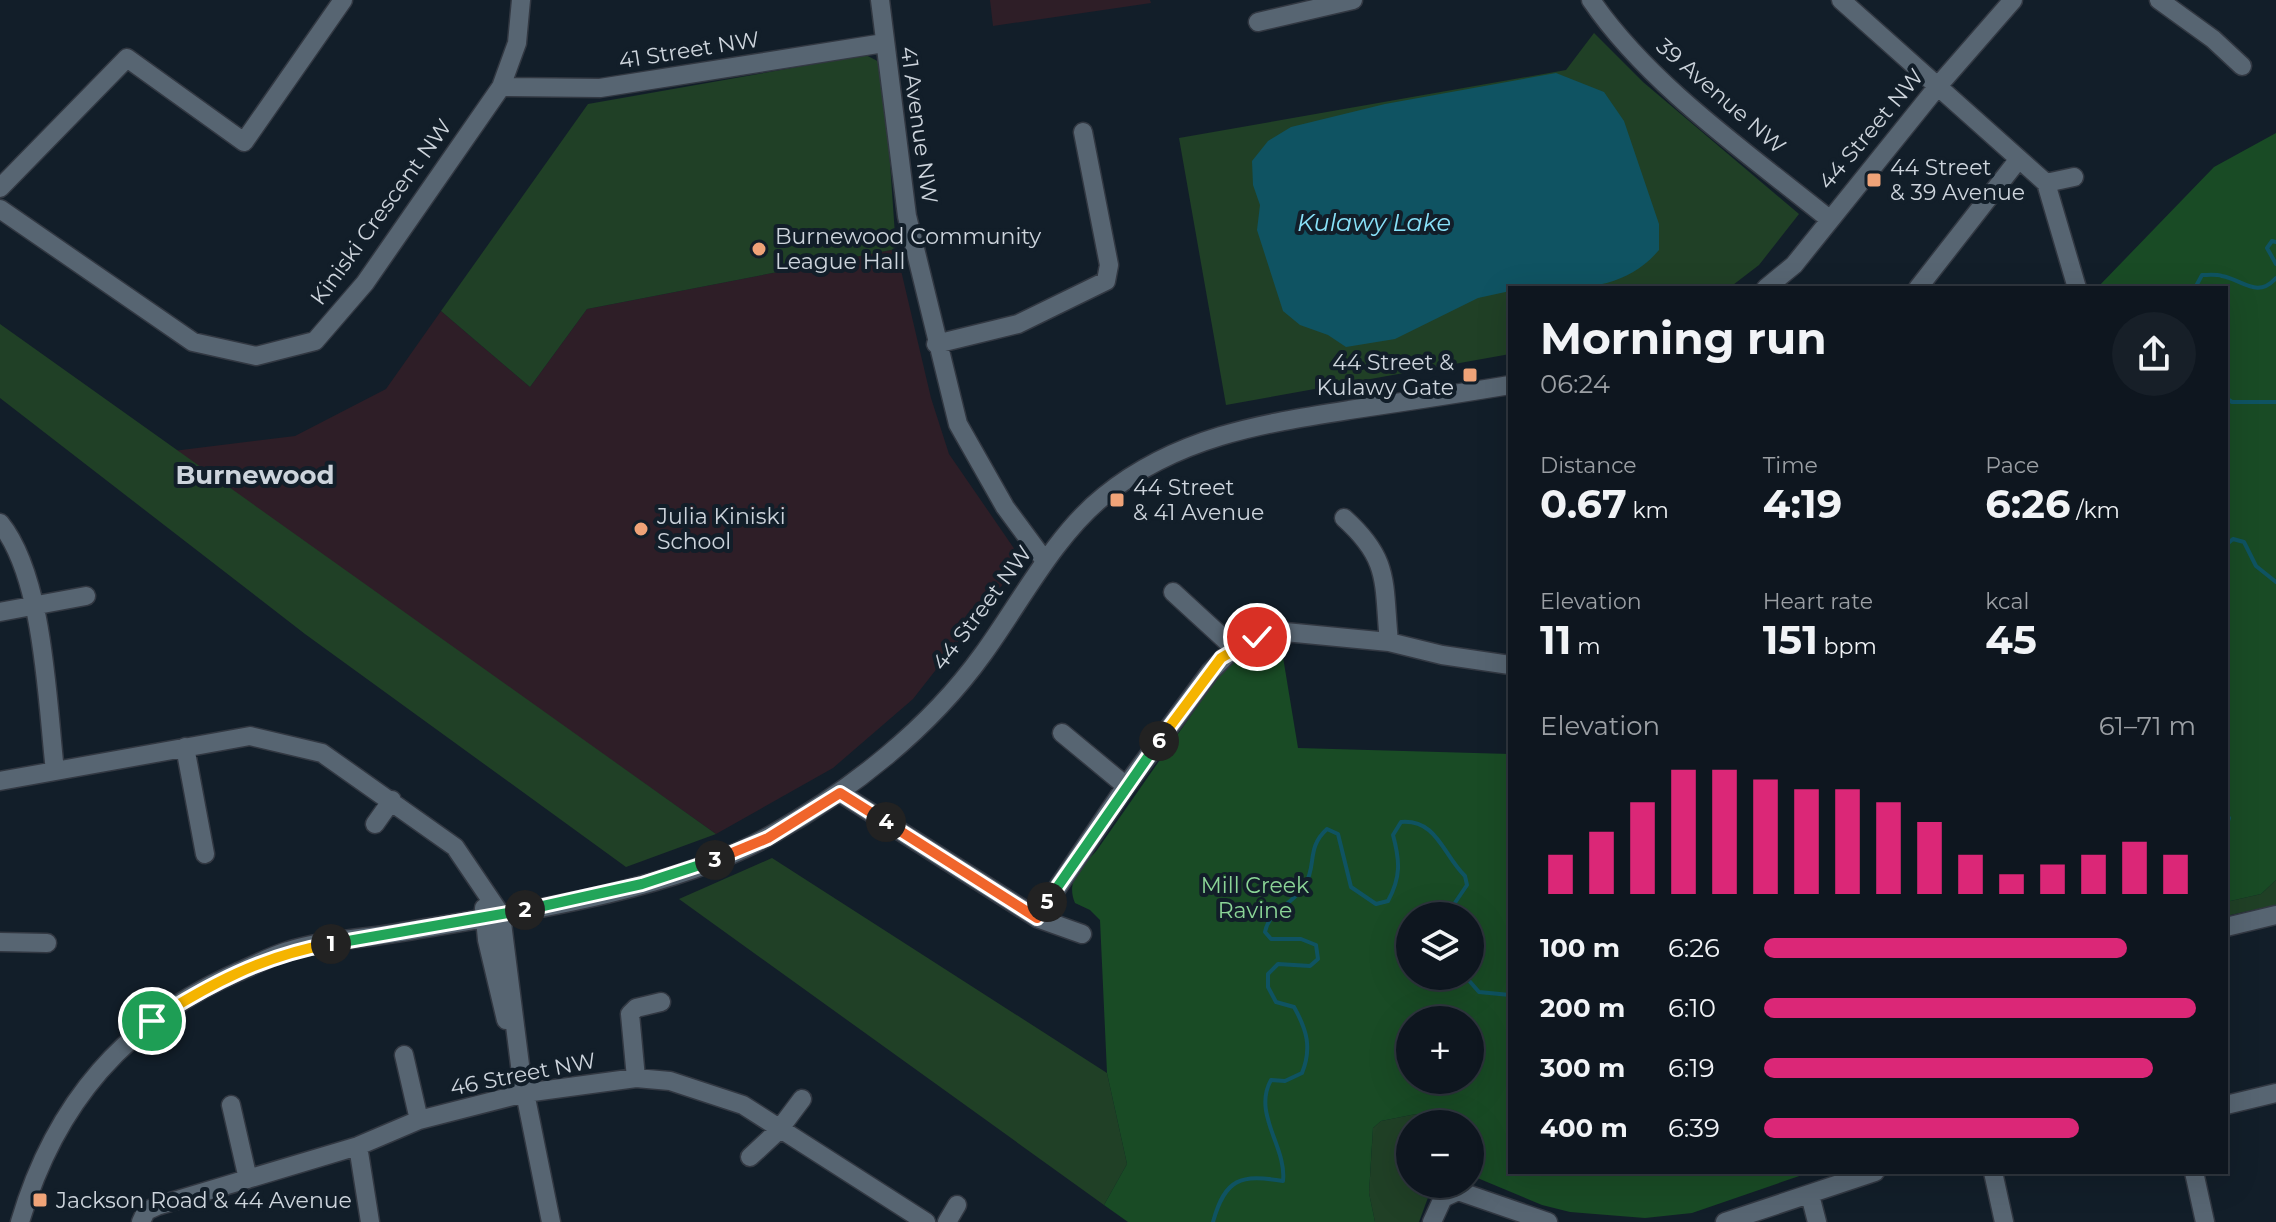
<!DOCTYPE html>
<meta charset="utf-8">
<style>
body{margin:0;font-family:Montserrat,sans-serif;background:#171f28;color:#f1f3f6;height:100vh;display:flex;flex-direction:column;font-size:30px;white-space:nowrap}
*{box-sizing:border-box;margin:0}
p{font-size:26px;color:#9b9fa4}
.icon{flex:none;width:44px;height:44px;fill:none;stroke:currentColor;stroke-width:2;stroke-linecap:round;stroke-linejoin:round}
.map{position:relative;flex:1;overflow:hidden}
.panel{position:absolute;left:1508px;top:286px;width:720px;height:888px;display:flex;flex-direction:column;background:#0e161f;border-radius:0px;box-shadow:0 8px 32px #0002,0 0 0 2px #2e353d}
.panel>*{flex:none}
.tools{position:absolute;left:1396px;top:902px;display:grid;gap:16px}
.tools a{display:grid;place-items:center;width:88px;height:88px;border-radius:50%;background:#0e161f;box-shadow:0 8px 32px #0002,0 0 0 2px #2e353d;font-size:40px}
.pin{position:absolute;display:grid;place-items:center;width:68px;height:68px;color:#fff;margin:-34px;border:4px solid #fff;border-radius:50%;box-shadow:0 2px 8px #0007}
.km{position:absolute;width:40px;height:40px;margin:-20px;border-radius:50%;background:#222;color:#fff;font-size:22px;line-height:40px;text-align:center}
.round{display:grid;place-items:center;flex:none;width:84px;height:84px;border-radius:42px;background:#171f28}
.summary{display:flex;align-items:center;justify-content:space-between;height:136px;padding:0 32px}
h1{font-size:44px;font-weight:700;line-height:60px}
.metrics{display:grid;grid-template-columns:repeat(3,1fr);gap:12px;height:136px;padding:8px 32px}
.metrics div{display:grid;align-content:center}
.metrics b{font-size:40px;font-weight:700}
.metrics small{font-size:22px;font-weight:400}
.metrics p{font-size:22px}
.chart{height:224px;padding:16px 32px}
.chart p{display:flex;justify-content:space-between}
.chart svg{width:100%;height:144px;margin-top:8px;stroke:#db2777;stroke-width:6}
ul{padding:0 32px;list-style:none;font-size:26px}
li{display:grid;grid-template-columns:128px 96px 1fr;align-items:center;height:60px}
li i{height:20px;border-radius:10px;background:#db2777}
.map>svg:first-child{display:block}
</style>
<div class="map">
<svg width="2276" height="1222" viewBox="0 0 2276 1222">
<rect width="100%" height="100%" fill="#121e29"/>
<path fill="#2e1e27" d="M 990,0 L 1150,0 L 1151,3 L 993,26 Z
M 896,249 L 931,398 L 949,454 L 1022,560 L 913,699 L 833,768 L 716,834 L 173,451 L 295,436 L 386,389 L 441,311 L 530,387 L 587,309 Z"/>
<path fill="#204026" d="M 1594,33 L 1643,82 L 1799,214 L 1759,265 L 1729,288 L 1510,288 L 1510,354 L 1226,405 L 1179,138 L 1566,70 Z
M 866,55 L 883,64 L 896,249 L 587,309 L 530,387 L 441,311 L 588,104 Z
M 0,324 L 716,834 L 626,867 L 305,634 L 0,398 Z
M 772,858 L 1107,1073 L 1127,1164 L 1104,1205 L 679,899 Z
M 2276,880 L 2276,905 L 2226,916 L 2226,902 L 2261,894 Z
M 1416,1114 L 1429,1124 L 1410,1124 L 1410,1184 L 1433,1184 L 1419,1222 L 1375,1222 L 1369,1193 L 1373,1128 L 1381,1121 Z"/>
<path fill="#194b25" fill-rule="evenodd" d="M 2276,133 L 2276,880 L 2261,894 L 2226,902 L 2226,288 L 2097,288 L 2214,167 Z
M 1281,645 L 1298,748 L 1510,754 L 1510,1172 L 1811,1172 L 1692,1213 L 1645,1218 L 1570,1212 L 1542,1205 L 1475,1177 L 1470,1170 L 1470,1124 L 1429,1124 L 1416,1114 L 1381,1121 L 1373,1128 L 1369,1193 L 1375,1222 L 1128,1222 L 1104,1205 L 1127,1164 L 1107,1073 L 1100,920 L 1090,910 L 1075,903 C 1065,880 1083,866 1097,850 L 1231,658 L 1243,650 ZM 1410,916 L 1470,916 L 1470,976 L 1410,976 ZM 1410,1020 L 1470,1020 L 1470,1080 L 1410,1080 Z"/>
<path fill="#0f5362" d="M 1556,73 L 1604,92 L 1624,121 L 1659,224 L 1659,250 C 1620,296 1565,288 1510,288 L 1510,291 L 1478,298 L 1395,339 L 1346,347 L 1328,335 L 1300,325 L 1283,311 L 1257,230 L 1260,205 L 1253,185 L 1252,161 L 1268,141 L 1291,127 L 1385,104 Z"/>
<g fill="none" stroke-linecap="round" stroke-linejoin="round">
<path stroke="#0f5362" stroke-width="4" d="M 2276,242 L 2272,241 L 2267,248 L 2276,264
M 2195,288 L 2202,275 C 2208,275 2216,274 2222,276 C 2243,280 2257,299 2276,278
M 2226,398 L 2232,402 L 2276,402
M 2226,545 L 2233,539 L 2244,542 L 2256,566 L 2276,582
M 2226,813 L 2229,818 L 2226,826
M 1465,976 L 1479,992 L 1510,995
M 1213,1222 C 1225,1178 1241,1174 1283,1181 C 1287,1147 1252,1114 1271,1080 L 1285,1081 L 1302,1073 C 1312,1048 1307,1030 1294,1007 L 1276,1002 L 1268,987 L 1268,974 L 1278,964 L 1310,966 L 1318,959 L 1316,945 L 1301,939 L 1271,939 L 1265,932 C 1269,910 1294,904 1305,885 C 1317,865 1306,848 1327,829 L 1338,834 L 1351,887 L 1376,904 L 1388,901 C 1401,877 1400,861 1393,835 L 1401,822 C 1437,819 1443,855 1465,876 L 1467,885 L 1446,916"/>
<defs>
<path id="minor" d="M 880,0 L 907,216 L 958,424 L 1005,507 L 1045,561
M 1591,0 C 1649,85 1749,154 1829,219
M 1841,0 L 2046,183 L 2077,288
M 2159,0 L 2213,39 L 2242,66
M 1258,22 L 1353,0
M 501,87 L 600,88 L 884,43
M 2046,183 L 2074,177
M 0,188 L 127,58 L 244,142 L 343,0
M 0,209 L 193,342 L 256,356 L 315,341 L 365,283 L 501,87 L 517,43 L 521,0
M 1766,288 L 1794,265 L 1938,86 L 2013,0
M 1918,288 L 2018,160
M 936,344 L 1018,324 L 1106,281 L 1109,265 L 1083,132
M 1344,518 C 1391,560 1383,583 1389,642
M 0,523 C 44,577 47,701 55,771
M 1173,592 L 1234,648
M 0,612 L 86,596
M 1062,733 L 1126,786
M 185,747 L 205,854
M 0,781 L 250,736 L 322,753 L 455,847 L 501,915 L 521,1073 L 551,1222
M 840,793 L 1037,918 L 1082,934
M 375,824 L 392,800
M 484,908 L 487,940 L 506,1020
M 1037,918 L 1126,786 L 1210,672 L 1234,648 L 1257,637 L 1285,632 L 1389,642 L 1442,655 L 1510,665
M 2226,927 L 2276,915
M 0,942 L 47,943
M 404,1055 L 419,1120
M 636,1078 L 630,1014 L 636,1008 L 661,1002
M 231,1105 L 248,1179
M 2226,1105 L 2276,1093
M 358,1146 L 370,1222
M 750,1157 L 778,1131 L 802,1099
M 1993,1172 L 2004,1222
M 2194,1172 L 2205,1222
M 1810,1195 L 1817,1222
M 20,1222 C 55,1103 125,1022 238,972 C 255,965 271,956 288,951 C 322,940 361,939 396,933 C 509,914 671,892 771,835 C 851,790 929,729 983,654 C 1020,603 1055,535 1104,496 C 1177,437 1260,424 1349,410 C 1403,402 1456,394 1510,385
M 141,1222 L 146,1211 L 157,1206 L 358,1146 L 419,1120 L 525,1093 L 636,1078 L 670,1081 L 743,1105 L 926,1222
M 947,1222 L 957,1205
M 1432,1222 L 1443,1198 L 1458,1191 L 1548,1222
M 1725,1222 L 1875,1172"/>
</defs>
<use href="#minor" stroke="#323842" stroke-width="21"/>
<use href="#minor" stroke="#576572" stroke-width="18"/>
</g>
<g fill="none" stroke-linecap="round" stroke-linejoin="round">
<defs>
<path id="split-1" d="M 152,1021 C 208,985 264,955 331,944"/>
<path id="split-2" d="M 331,944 L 525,910"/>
<path id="split-3" d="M 525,910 L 642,884 L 715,860"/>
<path id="split-4" d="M 715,860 L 768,838 L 840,793 L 886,822"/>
<path id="split-5" d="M 886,822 L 1037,918 L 1047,902"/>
<path id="split-6" d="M 1047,902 L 1159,741"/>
<path id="split-7" d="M 1159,741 L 1221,658 L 1257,637"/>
</defs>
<use href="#split-1" stroke="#fff" stroke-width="16"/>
<use href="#split-2" stroke="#fff" stroke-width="16"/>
<use href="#split-3" stroke="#fff" stroke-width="16"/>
<use href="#split-4" stroke="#fff" stroke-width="16"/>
<use href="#split-5" stroke="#fff" stroke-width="16"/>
<use href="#split-6" stroke="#fff" stroke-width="16"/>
<use href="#split-7" stroke="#fff" stroke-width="16"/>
<use href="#split-1" stroke="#f5b400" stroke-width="10"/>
<use href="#split-2" stroke="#22a559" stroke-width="10"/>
<use href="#split-3" stroke="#22a559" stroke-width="10"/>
<use href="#split-4" stroke="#f0652b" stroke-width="10"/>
<use href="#split-5" stroke="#f0652b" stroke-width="10"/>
<use href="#split-6" stroke="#22a559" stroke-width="10"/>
<use href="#split-7" stroke="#f5b400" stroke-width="10"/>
</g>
<g fill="#efa378" stroke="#121e29" stroke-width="3">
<rect x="1866" y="172" width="16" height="16" rx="4"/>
<circle cx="759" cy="249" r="8"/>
<rect x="1462" y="367" width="16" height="16" rx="4"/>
<rect x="1109" y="492" width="16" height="16" rx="4"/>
<circle cx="641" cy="529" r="8"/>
<rect x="32" y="1192" width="16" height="16" rx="4"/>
</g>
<g text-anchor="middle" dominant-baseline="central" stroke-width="8" stroke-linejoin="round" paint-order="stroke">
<g font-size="22" fill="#cdd4dc" stroke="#121e29">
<text transform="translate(689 50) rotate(-9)">41 Street NW</text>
<text transform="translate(1721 96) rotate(41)">39 Avenue NW</text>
<text transform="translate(919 125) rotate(82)">41 Avenue NW</text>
<text transform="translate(1871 129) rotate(-50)">44 Street NW</text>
<text transform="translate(381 212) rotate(-54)">Kiniski Crescent NW</text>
<text transform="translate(982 608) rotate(-53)">44 Street NW</text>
<text transform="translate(523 1074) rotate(-11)">46 Street NW</text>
</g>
<g font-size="22" fill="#cdd4dc" stroke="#121e29" text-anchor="start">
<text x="1890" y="167">44 Street<tspan x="1890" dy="25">&amp; 39 Avenue</tspan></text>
<text x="775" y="236">Burnewood Community<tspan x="775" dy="25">League Hall</tspan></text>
<text x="1454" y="362" text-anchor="end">44 Street &amp;<tspan x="1454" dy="25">Kulawy Gate</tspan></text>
<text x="1133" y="487">44 Street<tspan x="1133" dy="25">&amp; 41 Avenue</tspan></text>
<text x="657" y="516">Julia Kiniski<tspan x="657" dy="25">School</tspan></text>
<text x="56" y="1200">Jackson Road &amp; 44 Avenue</text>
</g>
<g font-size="22" fill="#8bd597" stroke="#121e29">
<text x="1255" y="885">Mill Creek<tspan x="1255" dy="25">Ravine</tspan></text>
</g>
<g font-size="24" font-style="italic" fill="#89e2f9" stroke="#121e29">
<text x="1374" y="222">Kulawy Lake</text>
</g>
<g font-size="26" font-weight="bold" fill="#cdd4dc" stroke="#121e29">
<text x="255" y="475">Burnewood</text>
</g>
</g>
</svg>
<div class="tools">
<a><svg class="icon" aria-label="layers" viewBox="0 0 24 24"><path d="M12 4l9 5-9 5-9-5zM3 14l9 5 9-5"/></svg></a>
<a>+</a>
<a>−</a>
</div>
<div class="pin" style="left:152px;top:1021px;background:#1e9e55"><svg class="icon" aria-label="arrive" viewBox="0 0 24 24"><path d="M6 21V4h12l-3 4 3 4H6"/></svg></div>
<div class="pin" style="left:1257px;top:637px;background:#d93025"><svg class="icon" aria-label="check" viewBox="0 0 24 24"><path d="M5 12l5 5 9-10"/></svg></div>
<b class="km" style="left:331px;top:944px">1</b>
<b class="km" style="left:525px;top:910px">2</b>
<b class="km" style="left:715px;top:860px">3</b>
<b class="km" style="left:886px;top:822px">4</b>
<b class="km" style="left:1047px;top:902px">5</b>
<b class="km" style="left:1159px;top:741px">6</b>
<section class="panel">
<div class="summary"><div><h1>Morning run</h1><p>06:24</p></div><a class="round"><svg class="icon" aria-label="share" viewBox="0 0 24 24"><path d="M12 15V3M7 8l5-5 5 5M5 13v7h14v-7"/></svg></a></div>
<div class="metrics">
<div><p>Distance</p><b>0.67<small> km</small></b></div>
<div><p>Time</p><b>4:19</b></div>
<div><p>Pace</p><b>6:26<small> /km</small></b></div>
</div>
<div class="metrics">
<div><p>Elevation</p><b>11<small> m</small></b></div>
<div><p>Heart rate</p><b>151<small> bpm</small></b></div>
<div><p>kcal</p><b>45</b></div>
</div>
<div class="chart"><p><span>Elevation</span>61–71 m</p>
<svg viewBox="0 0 160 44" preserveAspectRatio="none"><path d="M5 44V32M15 44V25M25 44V16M35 44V6M45 44V6M55 44V9M65 44V12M75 44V12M85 44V16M95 44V22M105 44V32M115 44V38M125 44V35M135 44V32M145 44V28M155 44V32"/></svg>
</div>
<ul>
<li><b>100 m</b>6:26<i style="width:84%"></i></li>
<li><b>200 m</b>6:10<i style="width:100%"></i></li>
<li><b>300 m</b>6:19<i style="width:90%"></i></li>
<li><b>400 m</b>6:39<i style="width:73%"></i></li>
</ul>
</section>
</div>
